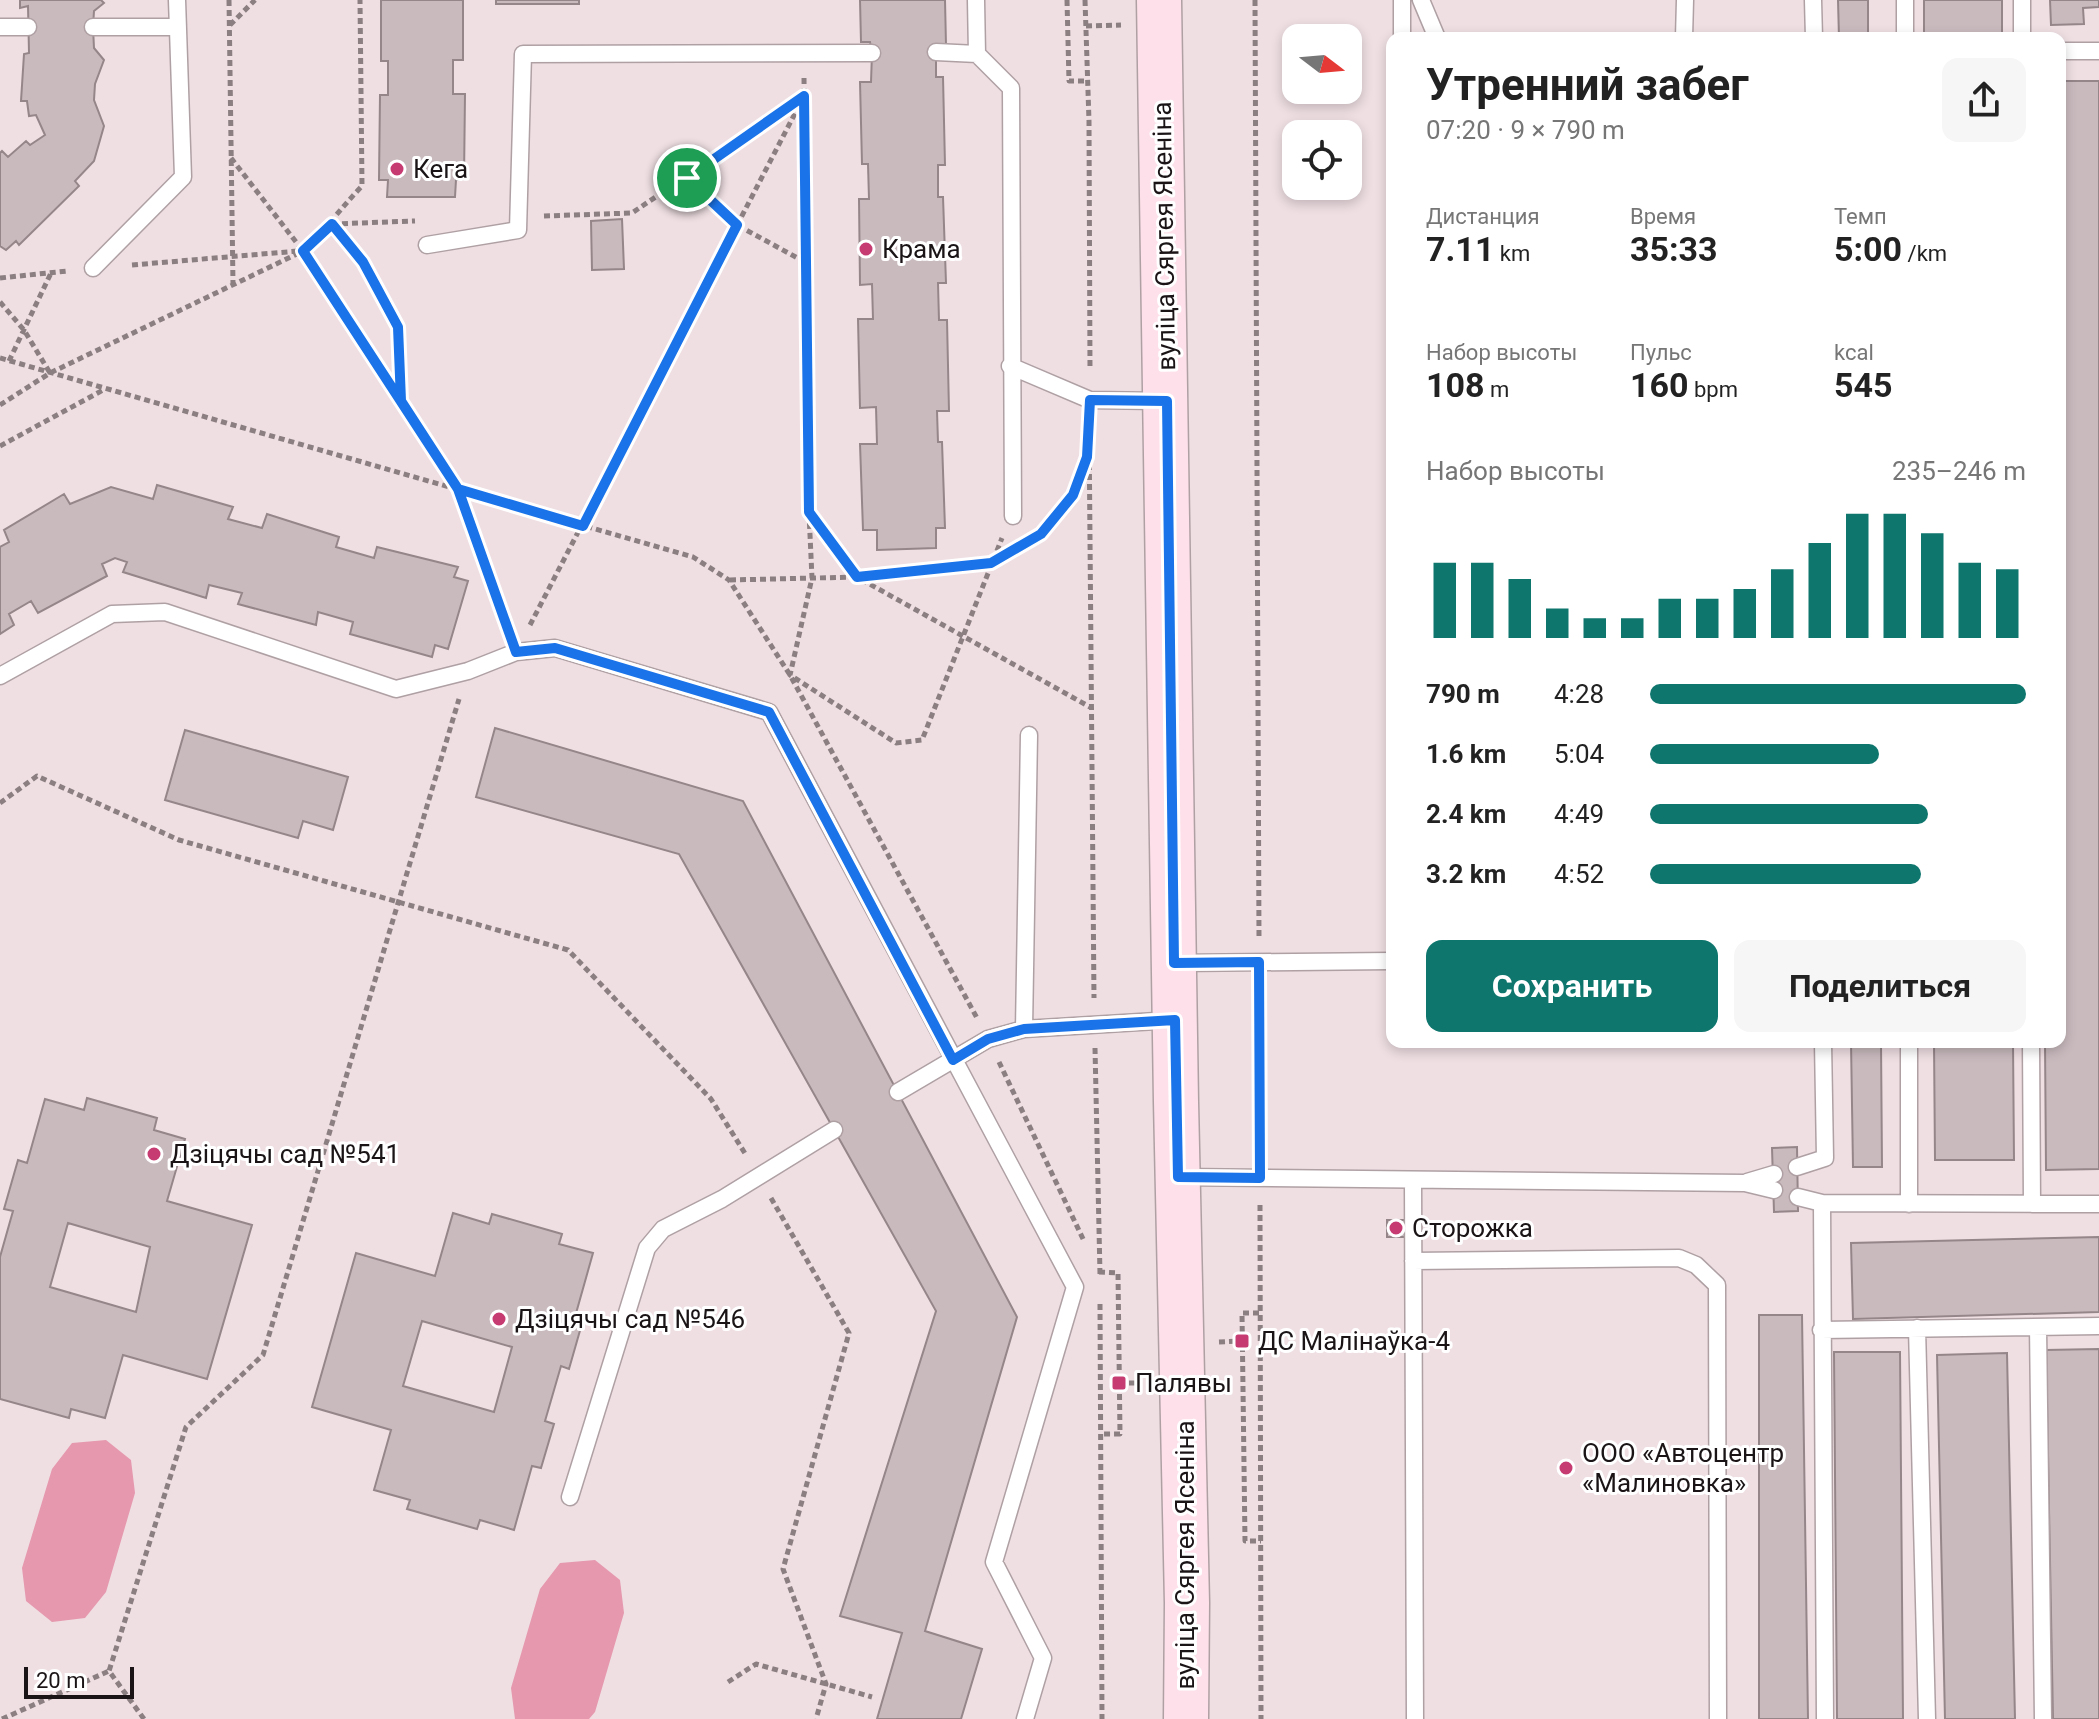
<!DOCTYPE html>
<html lang="ru">
<meta charset="utf-8">
<style>
body{margin:0;font-family:Roboto,sans-serif;background:#f6f6f6;color:#222;height:100vh;display:flex;flex-direction:column;font-size:30px;white-space:nowrap}
*{box-sizing:border-box;margin:0}
p{font-size:26px;color:#767676}
.icon{flex:none;width:44px;height:44px;fill:none;stroke:currentColor;stroke-width:2;stroke-linecap:round;stroke-linejoin:round}
.map{position:relative;flex:1;overflow:hidden}
.panel{position:absolute;left:1386px;top:32px;width:680px;height:1016px;display:flex;flex-direction:column;background:#fff;border-radius:16px;box-shadow:0 4px 12px #0003}
.panel>*{flex:none}
.needle{width:52px;rotate:106deg}
.tools{position:absolute;left:1282px;top:24px;display:grid;gap:16px}
.tools a{display:grid;place-items:center;width:80px;height:80px;border-radius:16px;background:#fff;box-shadow:0 4px 12px #0003;font-size:40px}
.scale{position:absolute;left:24px;bottom:20px;width:110px;box-sizing:border-box;padding-left:8px;border:4px solid #1a1416;border-top:0;font-size:22px;line-height:28px;white-space:nowrap;color:#1a1416;-webkit-text-stroke:6px #fff;paint-order:stroke}
.pin{position:absolute;display:grid;place-items:center;width:68px;height:68px;color:#fff;margin:-34px;border:4px solid #fff;border-radius:50%;box-shadow:0 2px 8px #0007}
.round{display:grid;place-items:center;flex:none;width:84px;height:84px;border-radius:16px;background:#f6f6f6}
.head{display:flex;align-items:center;justify-content:space-between;height:136px;padding:0 40px}
h1{font-size:44px;font-weight:700;line-height:60px}
.metrics{display:grid;grid-template-columns:repeat(3,1fr);gap:12px;height:136px;padding:8px 40px}
.metrics div{display:grid;align-content:center}
.metrics b{font-size:34px;font-weight:700}
.metrics small{font-size:22px;font-weight:400}
.metrics p{font-size:22px}
.chart{height:224px;padding:16px 40px}
.chart p{display:flex;justify-content:space-between}
.chart svg{width:100%;height:144px;margin-top:8px;stroke:#0f766e;stroke-width:6}
.action{display:flex;gap:16px;margin-top:auto;padding:16px 40px}
.action a{flex:1;height:92px;border-radius:16px;background:#0f766e;color:#fff;font-size:32px;font-weight:700;line-height:92px;text-align:center}
.action a+a{background:#f6f6f6;color:#222}
ul{padding:0 40px;list-style:none;font-size:26px}
li{display:grid;grid-template-columns:128px 96px 1fr;align-items:center;height:60px}
li i{height:20px;border-radius:10px;background:#0f766e}
.map>svg:first-child{display:block}
</style>
<div class="map">
<svg width="2099" height="1719" viewBox="0 0 2099 1719">
<rect width="100%" height="100%" fill="#efdfe3"/>
<path fill="#e598ae" d="M 106,1440 L 131,1460 L 135,1493 L 106,1592 L 85,1618 L 52,1622 L 26,1601 L 22,1568 L 52,1469 L 72,1443 Z
M 595,1560 L 620,1580 L 624,1613 L 595,1712 L 589,1719 L 515,1719 L 511,1688 L 540,1589 L 560,1563 Z"/>
<path fill="#c9babe" stroke="#95868a" stroke-width="2" fill-rule="evenodd" d="M 20,0 L 101,0 L 104,3 L 94,11 L 93,27 L 94,48 L 104,60 L 95,84 L 94,100 L 104,126 L 94,161 L 75,181 L 79,186 L 19,245 L 16,241 L 6,250 L 0,246 L 0,153 L 2,151 L 8,157 L 26,141 L 30,145 L 45,135 L 36,115 L 29,116 L 27,101 L 21,101 L 24,54 L 29,53 L 28,6 L 20,8 Z
M 381,0 L 463,0 L 463,60 L 453,60 L 453,94 L 465,94 L 464,179 L 456,180 L 455,197 L 387,197 L 388,180 L 379,180 L 380,95 L 388,95 L 388,61 L 381,61 Z
M 496,0 L 579,0 L 579,4 L 496,4 Z
M 860,0 L 945,0 L 946,45 L 936,52 L 936,77 L 943,77 L 945,165 L 938,165 L 938,197 L 943,197 L 946,283 L 938,283 L 939,320 L 947,320 L 949,411 L 937,411 L 938,442 L 942,442 L 945,528 L 936,528 L 936,548 L 877,550 L 877,530 L 863,530 L 860,444 L 877,444 L 876,407 L 860,408 L 858,319 L 873,319 L 872,284 L 860,285 L 859,199 L 869,199 L 868,164 L 862,164 L 860,82 L 871,82 L 872,53 L 870,42 L 861,42 Z
M 1838,0 L 1868,0 L 1868,38 L 1839,38 Z
M 1924,0 L 2002,0 L 2002,38 L 1924,38 Z
M 2050,0 L 2099,0 L 2099,7 L 2083,8 L 2084,24 L 2051,25 Z
M 2060,81 L 2099,81 L 2099,1169 L 2046,1170 L 2045,1042 L 2060,1042 Z
M 622,219 L 624,269 L 592,270 L 591,221 Z
M 157,485 L 233,507 L 228,519 L 262,528 L 267,514 L 339,537 L 336,547 L 374,558 L 377,547 L 458,567 L 454,577 L 468,581 L 448,649 L 435,645 L 432,657 L 350,634 L 353,622 L 318,612 L 316,625 L 238,604 L 242,593 L 209,585 L 206,598 L 123,572 L 127,562 L 115,558 L 102,564 L 107,576 L 38,613 L 31,601 L 9,614 L 14,625 L 0,634 L 0,547 L 9,542 L 4,530 L 64,494 L 70,504 L 111,487 L 153,499 Z
M 495,728 L 743,801 L 1017,1317 L 925,1631 L 982,1649 L 961,1719 L 877,1719 L 902,1633 L 840,1616 L 936,1311 L 679,854 L 476,797 Z
M 185,730 L 348,777 L 333,830 L 303,821 L 298,838 L 165,800 Z
M 1851,1042 L 1881,1042 L 1882,1167 L 1853,1167 Z
M 1934,1042 L 2013,1042 L 2014,1160 L 1935,1160 Z
M 87,1098 L 157,1118 L 154,1130 L 185,1139 L 167,1201 L 252,1225 L 207,1379 L 123,1355 L 105,1418 L 71,1409 L 69,1418 L 0,1399 L 0,1257 L 13,1211 L 4,1209 L 18,1160 L 27,1163 L 45,1099 L 84,1110 ZM 68,1223 L 150,1247 L 136,1312 L 50,1287 Z
M 1797,1147 L 1798,1211 L 1774,1212 L 1772,1148 Z
M 453,1213 L 489,1224 L 492,1214 L 562,1234 L 559,1244 L 593,1253 L 575,1317 L 583,1320 L 569,1369 L 561,1366 L 545,1421 L 554,1424 L 541,1468 L 532,1466 L 514,1530 L 480,1520 L 477,1529 L 407,1509 L 410,1500 L 374,1490 L 391,1430 L 312,1407 L 356,1253 L 435,1276 ZM 422,1321 L 512,1347 L 494,1412 L 403,1386 Z
M 1387,1220 L 1405,1220 L 1405,1237 L 1387,1237 Z
M 2099,1237 L 2099,1312 L 1853,1319 L 1851,1243 Z
M 1759,1315 L 1802,1315 L 1808,1719 L 1759,1719 Z
M 2099,1349 L 2099,1719 L 2053,1719 L 2046,1350 Z
M 1834,1352 L 1900,1352 L 1903,1719 L 1837,1719 Z
M 2007,1353 L 2015,1719 L 1945,1719 L 1937,1355 Z"/>
<g fill="none" stroke-linecap="round" stroke-linejoin="round">
<defs>
<path id="service" d="M 976,0 L 977,54
M 1421,0 L 1437,38
M 1813,0 L 1814,38
M 1905,0 L 1905,38
M 2022,0 L 2022,38
M 0,27 L 28,27
M 93,27 L 178,27
M 1402,38 L 1402,0
M 1684,38 L 1685,0
M 2060,51 L 2099,51
M 936,52 L 977,54 L 1011,88 L 1013,516
M 427,245 L 518,230 L 523,54 L 872,53
M 93,268 L 183,177 L 177,0
M 1010,366 L 1090,400 L 1162,401
M 0,676 L 112,614 L 165,612 L 396,689 L 468,671 L 516,652 L 555,648 L 769,712 L 1075,1287 L 994,1562 L 1043,1658 L 1025,1719
M 1176,963 L 1392,961
M 1024,1029 L 1029,735
M 1909,1042 L 1909,1204
M 2031,1042 L 2032,1204
M 898,1092 L 988,1039 L 1024,1029 L 1173,1020
M 1797,1167 L 1825,1158 L 1823,1042
M 1179,1177 L 1745,1183 L 1774,1190
M 1413,1180 L 1415,1719
M 1747,1182 L 1774,1174
M 1798,1197 L 1822,1203 L 1825,1719
M 1822,1203 L 2099,1204
M 1413,1261 L 1679,1258 L 1696,1265 L 1717,1285 L 1718,1719
M 2038,1327 L 2043,1719
M 1917,1328 L 1927,1719
M 1821,1330 L 2099,1326
M 570,1497 L 647,1248 L 663,1229 L 722,1199 L 834,1130"/>
<path id="secondary" d="M 1159,0 L 1176,1102 L 1187,1603 L 1186,1719"/>
</defs>
<use href="#service" stroke="#afa0a4" stroke-width="19"/>
<use href="#secondary" stroke="#afa0a4" stroke-width="47"/>
<path stroke="#8b7f82" stroke-width="5" stroke-dasharray="6 4" stroke-linecap="butt" d="M 229,0 L 233,284
M 1067,0 L 1069,81 L 1087,81
M 1085,0 L 1089,121 L 1090,370
M 1255,0 L 1259,939
M 230,25 L 255,0
M 1086,26 L 1121,25
M 804,78 L 809,512 L 857,577 L 1090,707
M 231,158 L 303,251 L 458,489 L 508,630
M 687,178 L 737,225 L 803,261
M 544,216 L 632,213 L 803,97
M 332,224 L 415,221
M 332,224 L 363,262 L 398,327 L 401,398
M 132,265 L 298,251
M 0,278 L 67,271
M 0,302 L 24,330 L 50,373
M 0,358 L 693,557 L 729,580 L 790,675 L 977,1018
M 9,361 L 51,273
M 0,405 L 50,373 L 303,251 C 325,230 341,208 362,186 L 360,0
M 1089,424 L 1094,998
M 0,446 L 105,389
M 809,513 L 812,578 L 790,675 L 896,743 L 922,740 L 1002,538
M 730,580 L 857,577 L 991,563 L 1041,534 L 1073,495 L 1086,462
M 530,625 L 804,96
M 0,803 L 37,776 L 179,840 L 568,950 L 711,1099 L 746,1155
M 1259,989 L 1260,1151
M 1095,1048 L 1100,1274
M 999,1062 L 1084,1241
M 771,1198 L 849,1333 L 783,1569 L 826,1684 L 816,1719
M 1260,1205 L 1261,1719
M 1099,1272 L 1118,1273 L 1120,1434 L 1102,1434
M 1100,1304 L 1102,1719
M 1259,1313 L 1242,1313 L 1245,1541 L 1261,1541
M 1219,1342 L 1242,1341
M 1119,1383 L 1142,1383
M 728,1682 L 756,1664 L 872,1697
M 2,1719 L 109,1671
M 144,1719 L 109,1671 L 186,1427 L 263,1355 L 459,699"/>
<use href="#service" stroke="#fff" stroke-width="16"/>
<use href="#secondary" stroke="#fde0e9" stroke-width="44"/>
</g>
<g fill="none" stroke-linecap="round" stroke-linejoin="round">
<defs>
<path id="route" d="M 687,178 L 737,225 L 583,526 L 458,489 L 303,251 L 332,224 L 363,262 L 398,327 L 401,401 L 458,489 L 516,652 L 555,648 L 769,712 L 953,1060 L 988,1039 L 1024,1029 L 1175,1020 L 1178,1177 L 1260,1178 L 1259,962 L 1174,963 L 1167,401 L 1090,400 L 1087,457 L 1073,495 L 1041,534 L 991,563 L 857,577 L 809,512 L 804,96 L 687,178"/>
</defs>
<use href="#route" stroke="#fff" stroke-width="16"/>
<use href="#route" stroke="#1a73e8" stroke-width="10"/>
</g>
<g fill="#c63b71" stroke="#fff" stroke-width="3">
<circle cx="397" cy="169" r="8"/>
<circle cx="866" cy="249" r="8"/>
<circle cx="154" cy="1154" r="8"/>
<circle cx="1396" cy="1228" r="8"/>
<circle cx="499" cy="1319" r="8"/>
<rect x="1234" y="1333" width="16" height="16" rx="4"/>
<rect x="1111" y="1375" width="16" height="16" rx="4"/>
<circle cx="1566" cy="1468" r="8"/>
</g>
<g text-anchor="middle" dominant-baseline="central" stroke-width="6" stroke-linejoin="round" paint-order="stroke">
<g font-size="26" fill="#1a1416" stroke="#fff" text-anchor="start">
<text x="413" y="169">Кега</text>
<text x="882" y="249">Крама</text>
<text x="170" y="1154">Дзіцячы сад №541</text>
<text x="1412" y="1228">Сторожка</text>
<text x="515" y="1319">Дзіцячы сад №546</text>
<text x="1258" y="1341">ДС Малінаўка-4</text>
<text x="1135" y="1383">Палявы</text>
<text x="1582" y="1453">ООО «Автоцентр<tspan x="1582" dy="30">«Малиновка»</tspan></text>
</g>
<g font-size="26" fill="#1a1416" stroke="#fff">
<text transform="translate(1164 236) rotate(-91)">вуліца Сяргея Ясеніна</text>
<text transform="translate(1185 1555) rotate(-90)">вуліца Сяргея Ясеніна</text>
</g>
</g>
</svg>
<div class="tools">
<a><svg class="needle" viewBox="-14 -14 28 28"><path d="M0-13l5 13h-10z" fill="#e53935"/><path d="M0 13l5-13h-10z" fill="#767676"/></svg></a>
<a><svg class="icon" aria-label="locate" viewBox="0 0 24 24"><circle cx="12" cy="12" r="6"/><path d="M12 2v4M12 18v4M2 12h4M18 12h4"/></svg></a>
</div>
<div class="scale">20 m</div>
<div class="pin" style="left:687px;top:178px;background:#1e9e55"><svg class="icon" aria-label="arrive" viewBox="0 0 24 24"><path d="M6 21V4h12l-3 4 3 4H6"/></svg></div>
<section class="panel">
<div class="head"><div><h1>Утренний забег</h1><p>07:20 · 9 × 790 m</p></div><a class="round"><svg class="icon" aria-label="share" viewBox="0 0 24 24"><path d="M12 15V3M7 8l5-5 5 5M5 13v7h14v-7"/></svg></a></div>
<div class="metrics">
<div><p>Дистанция</p><b>7.11<small> km</small></b></div>
<div><p>Время</p><b>35:33</b></div>
<div><p>Темп</p><b>5:00<small> /km</small></b></div>
</div>
<div class="metrics">
<div><p>Набор высоты</p><b>108<small> m</small></b></div>
<div><p>Пульс</p><b>160<small> bpm</small></b></div>
<div><p>kcal</p><b>545</b></div>
</div>
<div class="chart"><p><span>Набор высоты</span>235–246 m</p>
<svg viewBox="0 0 160 44" preserveAspectRatio="none"><path d="M5 44V21M15 44V21M25 44V26M35 44V35M45 44V38M55 44V38M65 44V32M75 44V32M85 44V29M95 44V23M105 44V15M115 44V6M125 44V6M135 44V12M145 44V21M155 44V23"/></svg>
</div>
<ul>
<li><b>790 m</b>4:28<i style="width:100%"></i></li>
<li><b>1.6 km</b>5:04<i style="width:61%"></i></li>
<li><b>2.4 km</b>4:49<i style="width:74%"></i></li>
<li><b>3.2 km</b>4:52<i style="width:72%"></i></li>
</ul>
<div class="action"><a>Сохранить</a><a>Поделиться</a></div>
</section>
</div>
